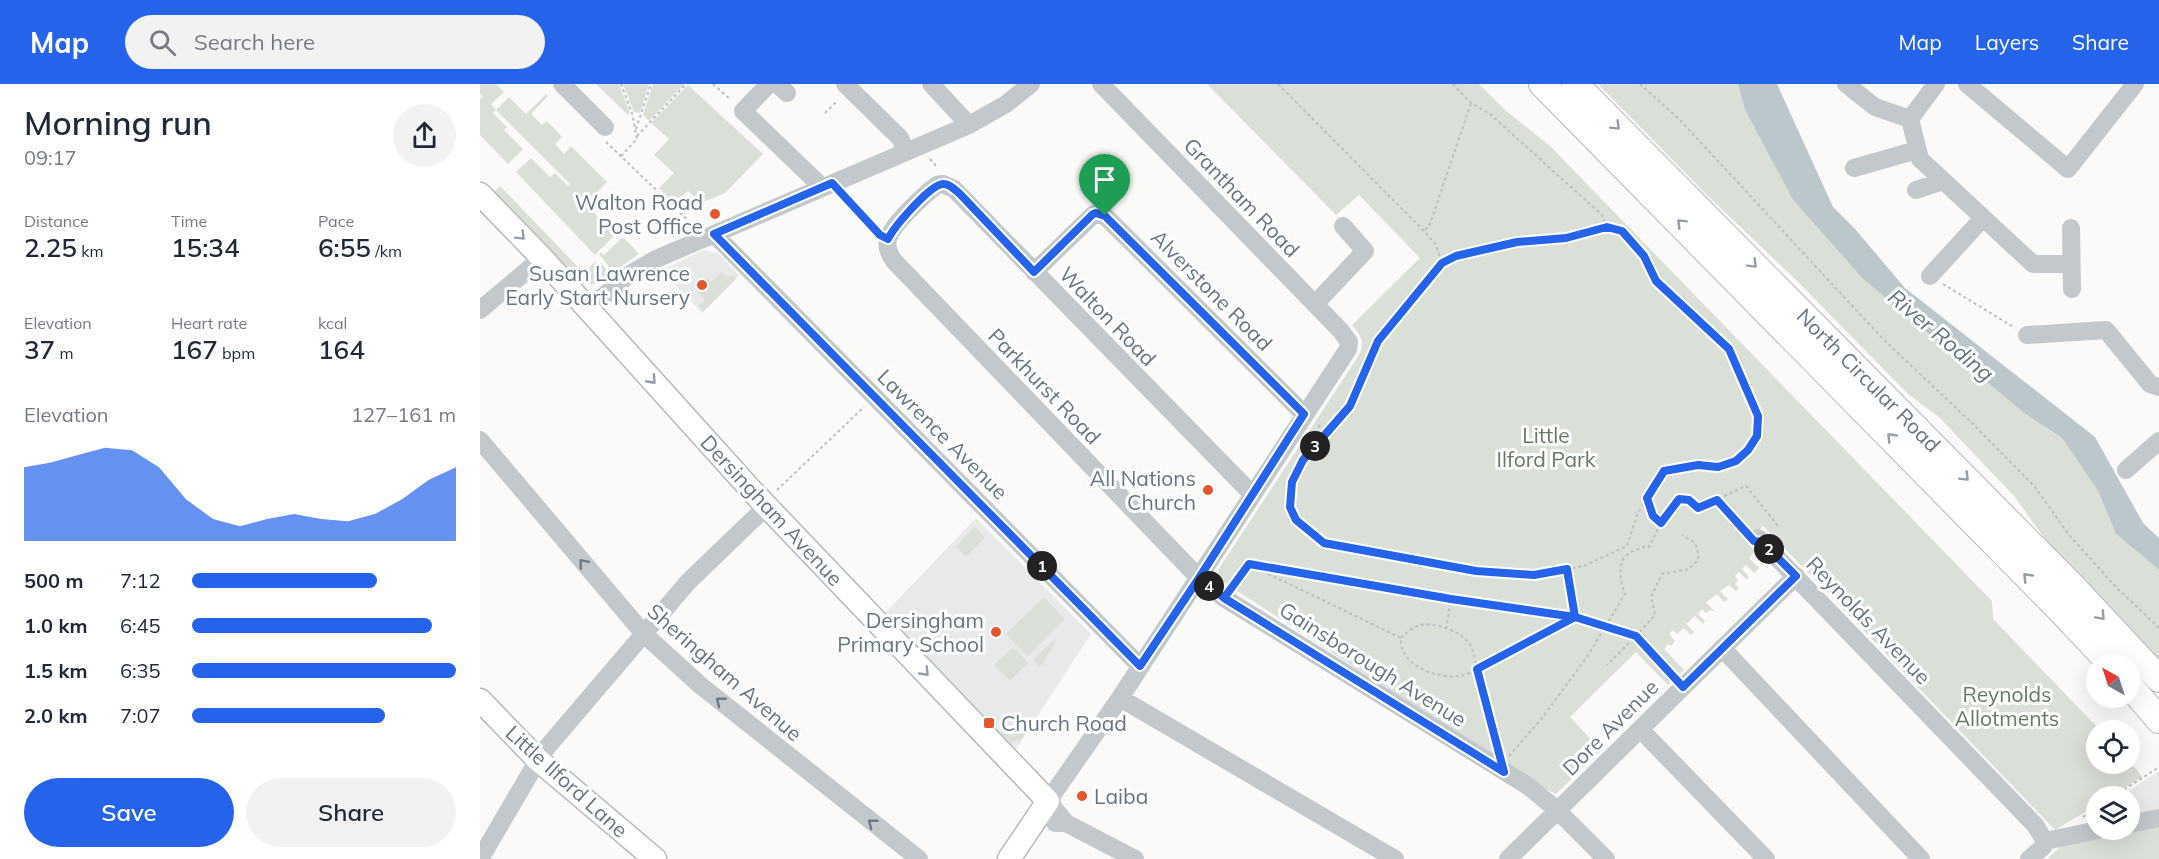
<!DOCTYPE html>
<meta charset="utf-8">
<style>
body{margin:0;font-family:Mulish,sans-serif;background:#f2f2f3;color:#1f2937;height:100vh;display:flex;flex-direction:column;font-size:22px;white-space:nowrap}
*{box-sizing:border-box;margin:0}
p{font-size:20px;color:#747a83}
.icon{flex:none;width:33px;height:33px;fill:none;stroke:currentColor;stroke-width:2;stroke-linecap:round;stroke-linejoin:round}
.map{position:relative;flex:1;overflow:hidden}
.details{display:flex;flex-direction:column;background:#fff;width:480px}
.details>*{flex:none}
.needle{width:39px;rotate:321deg}
.fabs{position:absolute;left:1606px;top:570px;display:grid;gap:12px}
.fabs a{display:grid;place-items:center;width:54px;height:54px;border-radius:50%;background:#fff;box-shadow:0 6px 24px #0002;font-size:30px}
.pin{position:absolute;display:grid;place-items:center;width:51px;height:51px;color:#fff;margin:-62px -26px;border-radius:50% 50% 50% 0;rotate:-45deg;box-shadow:0 0 6px #0007}
.pin .icon{rotate:45deg}
.km{position:absolute;width:30px;height:30px;margin:-15px;border-radius:50%;background:#222;color:#fff;font-size:16px;line-height:30px;text-align:center}
.round{display:grid;place-items:center;flex:none;width:63px;height:63px;border-radius:32px;background:#f2f2f3}
.head{display:flex;align-items:center;justify-content:space-between;height:102px;padding:0 24px}
h1{font-size:33px;font-weight:600;line-height:45px}
.metrics{display:grid;grid-template-columns:repeat(3,1fr);gap:9px;height:102px;padding:6px 24px}
.metrics div{display:grid;align-content:center}
.metrics b{font-size:26px;font-weight:600}
.metrics small{font-size:16px;font-weight:400}
.metrics p{font-size:16px}
.chart{height:168px;padding:12px 24px}
.chart p{display:flex;justify-content:space-between}
.chart svg{width:100%;height:108px;margin-top:6px;fill:#2563eb;opacity:.7}
.primary-button{display:flex;gap:12px;margin-top:auto;padding:12px 24px}
.primary-button a{flex:1;height:69px;border-radius:36px;background:#2563eb;color:#fff;font-size:24px;font-weight:600;line-height:69px;text-align:center}
.primary-button a+a{background:#f2f2f3;color:#1f2937}
ul{padding:0 24px;list-style:none;font-size:20px}
li{display:grid;grid-template-columns:96px 72px 1fr;align-items:center;height:45px}
li i{height:15px;border-radius:8px;background:#2563eb}
header{display:flex;align-items:center;gap:36px;box-sizing:border-box;height:84px;padding:0 30px;background:#2563eb;color:#fff}
header strong{font-size:28px}
nav{display:flex;gap:33px;margin-inline-start:auto;font-size:21px}
.search{width:420px;height:54px;background:#f2f2f3;display:flex;align-items:center;gap:15px;box-sizing:border-box;padding:0 21px;border-radius:33px;color:#747a83;font-size:22px}
main{display:flex;flex:1;min-height:0}
.map>svg:first-child{display:block}
</style>
<header>
<strong>Map</strong>
<div class="search"><svg class="icon" aria-label="search" viewBox="0 0 24 24"><circle cx="10" cy="10" r="6"/><path d="M15 15l6 6"/></svg>Search here</div>
<nav><a>Map</a><a>Layers</a><a>Share</a></nav>
</header>
<main>
<section class="details">
<div class="head"><div><h1>Morning run</h1><p>09:17</p></div><a class="round"><svg class="icon" aria-label="share" viewBox="0 0 24 24"><path d="M12 15V3M7 8l5-5 5 5M5 13v7h14v-7"/></svg></a></div>
<div class="metrics">
<div><p>Distance</p><b>2.25<small> km</small></b></div>
<div><p>Time</p><b>15:34</b></div>
<div><p>Pace</p><b>6:55<small> /km</small></b></div>
</div>
<div class="metrics">
<div><p>Elevation</p><b>37<small> m</small></b></div>
<div><p>Heart rate</p><b>167<small> bpm</small></b></div>
<div><p>kcal</p><b>164</b></div>
</div>
<div class="chart"><p><span>Elevation</span>127–161 m</p>
<svg viewBox="0 0 160 44" preserveAspectRatio="none"><path d="M0 44V14L10 12L20 9L30 6L40 7L50 14L60 27L70 35L80 38L90 35L100 33L110 35L120 36L130 33L140 27L150 19L160 14V44z"/></svg>
</div>
<ul>
<li><b>500 m</b>7:12<i style="width:70%"></i></li>
<li><b>1.0 km</b>6:45<i style="width:91%"></i></li>
<li><b>1.5 km</b>6:35<i style="width:100%"></i></li>
<li><b>2.0 km</b>7:07<i style="width:73%"></i></li>
</ul>
<div class="primary-button"><a>Save</a><a>Share</a></div>
</section>
<div class="map">
<svg width="1679" height="775" viewBox="0 0 1679 775">
<rect width="100%" height="100%" fill="#fafaf8"/>
<path fill="#e8e9e9" d="M 224,166 L 239,170 L 259,191 L 222,229 L 181,186 Z
M 496,434 L 611,550 L 536,665 L 405,529 Z
M 1679,687 L 1679,726 L 1650,732 L 1650,712 L 1641,712 Z"/>
<path fill="#dadfd7" d="M 0,0 L 16,0 L 24,8 L 11,20 L 16,26 L 29,13 L 46,30 L 66,10 L 68,12 L 51,30 L 62,41 L 67,37 L 82,53 L 75,60 L 84,70 L 91,62 L 127,98 L 108,118 L 104,114 L 102,116 L 135,151 L 115,171 L 36,88 L 51,74 L 70,93 L 75,89 L 88,102 L 90,100 L 16,26 L 13,29 L 27,43 L 24,46 L 43,65 L 28,80 L 0,51 L 0,15 L 3,13 L 0,10 Z
M 116,0 L 139,0 L 150,29 L 148,31 Z
M 143,0 L 169,0 L 160,29 L 154,28 Z
M 173,0 L 204,0 L 169,37 L 163,31 Z
M 727,0 L 999,0 L 1025,26 L 1070,62 L 1512,517 L 1513,535 L 1620,646 L 1617,646 L 1617,680 C 1638,680 1651,673 1662,693 L 1630,712 L 1617,712 L 1617,721 L 1575,746 L 1283,442 L 1267,458 L 1275,467 L 1269,474 L 1279,484 L 1274,489 L 1266,481 L 1262,485 L 1269,493 L 1267,496 L 1259,488 L 1255,492 L 1258,496 L 1255,500 L 1259,504 L 1256,507 L 1249,501 L 1240,507 L 1248,515 L 1244,518 L 1237,510 L 1226,518 L 1235,528 L 1230,526 L 1226,529 L 1222,525 L 1218,530 L 1225,537 L 1223,540 L 1215,532 L 1206,540 L 1214,548 L 1211,551 L 1204,544 L 1197,550 L 1193,546 L 1189,550 L 1195,557 L 1191,562 L 1188,560 L 1184,565 L 1204,586 L 1188,601 L 1156,568 L 1090,633 L 1121,666 L 1076,710 L 1050,697 L 739,495 L 738,486 L 879,271 C 885,259 881,251 872,241 L 940,174 L 879,111 L 856,131 Z
M 1118,0 L 1258,0 L 1265,26 L 1313,116 L 1383,195 L 1544,329 L 1582,354 L 1618,407 L 1636,450 L 1679,486 L 1679,575 L 1567,458 L 1535,413 L 1459,333 L 1428,310 L 1317,197 L 1228,112 Z
M 208,1 L 283,70 L 245,109 L 221,119 L 208,107 L 194,119 L 179,104 L 194,89 L 174,71 L 189,55 L 171,39 Z
M 20,102 L 100,185 L 92,192 L 14,108 Z
M 143,153 L 159,170 L 133,188 L 119,170 L 121,168 L 124,171 Z
M 115,178 L 118,181 L 121,179 L 130,190 L 117,200 L 99,200 L 96,196 Z
M 242,188 L 248,194 L 252,191 L 256,195 L 223,228 L 219,222 L 225,216 L 215,205 L 227,193 L 231,198 Z
M 495,443 L 505,454 L 486,473 L 476,462 Z
M 564,513 L 585,535 L 548,572 L 526,550 Z
M 574,556 L 575,560 L 560,583 L 553,576 Z
M 533,563 L 548,579 L 530,597 L 514,581 Z
M 551,634 L 554,637 L 540,657 L 537,655 L 532,661 L 521,649 L 524,645 L 532,653 Z
M 1679,741 L 1679,775 L 1567,775 L 1584,759 Z"/>
<path fill="#bbc7cb" d="M 1258,0 L 1297,0 L 1353,123 L 1375,145 L 1425,204 L 1615,353 L 1663,439 L 1679,454 L 1679,486 L 1636,450 L 1618,407 L 1582,354 L 1544,329 L 1383,195 L 1313,116 L 1265,26 Z"/>
<g fill="none" stroke-linecap="round" stroke-linejoin="round">
<defs>
<path id="major" d="M 0,110 L 62,174 L 273,408 L 568,717 L 529,775
M 0,616 L 57,675 L 175,775"/>
<path id="highway" d="M 1062,0 L 1579,525 L 1631,580
M 1095,0 L 1597,507 L 1679,595
M 1650,602 L 1679,636"/>
</defs>
<use href="#major" stroke="#b5babe" stroke-width="25"/>
<use href="#highway" stroke="#b4b9bd" stroke-width="28"/>
<path stroke="#bbbfc2" stroke-width="2" stroke-dasharray="3 3" stroke-linecap="butt" d="M 233,0 L 251,16
M 798,0 L 944,147 L 956,161 L 962,179
M 973,0 L 991,19 L 1010,30 L 1122,131 L 1127,143
M 1160,0 L 1199,35 L 1404,256 L 1493,340 L 1555,403 L 1589,451 L 1635,502 L 1679,544
M 345,29 L 358,16
M 156,45 L 171,0
M 157,52 L 206,0
M 126,58 L 213,141
M 141,72 L 157,55 L 152,29 L 141,0
M 450,75 L 458,84
M 363,111 L 396,146
M 945,146 L 950,140 L 991,19
M 1463,200 L 1535,244
M 838,341 L 847,349
M 297,406 L 384,323
M 1237,416 L 1266,447
M 1184,440 L 1181,439 L 1199,415 L 1209,416 L 1218,424 L 1266,402 L 1299,443
M 772,482 L 921,554 C 918,581 957,595 979,592 C 985,592 991,588 997,585 L 1018,664
M 752,502 L 769,480 L 971,515 L 1095,533 L 1156,552 L 1127,581
M 966,545 L 971,515
M 921,554 C 926,549 933,543 940,541 C 955,538 979,547 988,558 C 994,565 995,576 997,585 L 1095,533 L 1087,485
M 1193,592 L 1156,552 L 1175,531 L 1171,513 L 1182,490 L 1209,485 L 1217,477 L 1219,471 L 1215,459 L 1202,451
M 1029,672 L 1062,634 L 1107,573 L 1145,510 C 1139,494 1135,473 1156,466 C 1161,464 1164,462 1169,463 L 1181,439 L 1173,432 L 1167,414 L 1184,387 L 1218,381 L 1238,383 L 1256,377 L 1268,366 L 1277,352 L 1278,332 L 1249,265 L 1176,197 L 1164,172 L 1142,147 L 1127,143 L 1086,154 L 1037,158 L 976,173 L 962,179 L 898,257 L 870,322 L 823,376 L 812,398 L 810,423 L 816,436 L 844,459 L 996,487 L 1054,491 L 1104,482 L 1147,462 L 1157,431 L 1167,414
M 1634,712 L 1679,683
M 1603,733 L 1617,723"/>
<path stroke="#c3c8cc" stroke-width="18" d="M 82,0 L 125,43
M 289,0 L 263,27 L 342,103
M 297,0 L 307,9
M 365,0 L 420,54 L 426,67
M 451,0 L 489,41
M 1366,0 L 1395,23 L 1430,35
M 1456,0 L 1430,35 L 1440,75 L 1553,180 L 1591,180
M 1487,0 L 1588,85 L 1655,0
M 1374,84 L 1437,66
M 1436,106 L 1463,97
M 1591,144 L 1592,205
M 234,150 L 660,582
M 554,188 L 613,131 L 616,129 L 625,132 L 824,330
M 1450,192 L 1503,134
M 835,220 L 885,167 L 863,142
M 108,225 L 150,190 L 176,175 L 489,41 L 526,20 L 551,0
M 0,226 L 62,174
M 1547,251 L 1626,246 L 1670,300 L 1679,303
M 0,356 L 164,550 L 220,601 L 439,775
M 1646,386 L 1679,357
M 772,410 L 474,105 L 463,100 L 457,101 C 445,110 412,140 408,155 C 406,163 409,170 414,177 L 719,494 L 744,514 L 1048,702 L 1077,726 L 1126,775
M 1278,454 L 1555,741 L 1565,757
M 1242,564 L 1441,775
M 640,614 L 915,775
M 1160,645 L 1286,775
M 57,675 L 208,498 L 287,422
M 575,739 L 586,739 L 655,775
M 586,739 L 568,717 L 640,614 L 868,265 L 869,258 L 861,247 L 621,0
M 1650,740 L 1679,734
M 1565,757 L 1618,746
M 0,775 L 58,676
M 1028,775 L 1316,492
M 1549,775 L 1563,763 L 1565,757"/>
<use href="#major" stroke="#fff" stroke-width="22"/>
<use href="#highway" stroke="#fff" stroke-width="26"/>
</g>
<defs><path id="oneway-chevron" d="M-2-3.5L2.5 0L-2 3.5" fill="none" stroke-width="1.6" stroke-linecap="round" stroke-linejoin="round" transform="scale(1.5)"/></defs>
<g stroke="#939fa8">
<use href="#oneway-chevron" transform="translate(1136 42) rotate(45)"/>
<use href="#oneway-chevron" transform="translate(1201 139) rotate(-135)"/>
<use href="#oneway-chevron" transform="translate(41 152) rotate(45)"/>
<use href="#oneway-chevron" transform="translate(1273 180) rotate(45)"/>
<use href="#oneway-chevron" transform="translate(172 296) rotate(48)"/>
<use href="#oneway-chevron" transform="translate(1411 353) rotate(-134)"/>
<use href="#oneway-chevron" transform="translate(1485 393) rotate(45)"/>
<use href="#oneway-chevron" transform="translate(1547 493) rotate(-134)"/>
<use href="#oneway-chevron" transform="translate(1621 532) rotate(47)"/>
<use href="#oneway-chevron" transform="translate(445 588) rotate(46)"/>
</g>
<g stroke="#6a7a87">
<use href="#oneway-chevron" transform="translate(103 479) rotate(-130)"/>
<use href="#oneway-chevron" transform="translate(240 617) rotate(-141)"/>
<use href="#oneway-chevron" transform="translate(392 739) rotate(-142)"/>
</g>
<g fill="none" stroke-linecap="round" stroke-linejoin="round">
<defs>
<path id="route" d="M 625,132 L 616,129 L 613,130 L 554,188 L 480,110 C 475,106 470,100 464,100 C 451,99 414,143 408,155 L 400,151 L 352,99 L 234,150 L 660,582 L 719,494 L 744,514 L 769,480 L 971,515 L 1095,533 L 1156,552 L 1203,603 L 1316,492 L 1282,458 L 1274,457 L 1237,416 L 1218,424 L 1209,416 L 1199,415 L 1181,439 L 1173,432 L 1167,414 L 1184,387 L 1218,381 L 1238,383 L 1256,377 L 1268,366 L 1277,352 L 1278,332 L 1249,265 L 1176,197 L 1164,172 L 1142,147 L 1127,143 L 1086,154 L 1037,158 L 976,172 L 962,179 L 898,257 L 870,322 L 823,376 L 812,398 L 810,423 L 816,436 L 844,459 L 996,487 L 1054,491 L 1087,485 L 1095,533 L 997,585 L 1024,688 L 744,514 L 719,494 L 824,330 L 625,132"/>
</defs>
<use href="#route" stroke="#fff" stroke-width="12"/>
<use href="#route" stroke="#2563eb" stroke-width="8"/>
</g>
<g fill="#e4572e" stroke="#fff" stroke-width="2">
<circle cx="235" cy="130" r="6"/>
<circle cx="222" cy="201" r="6"/>
<circle cx="728" cy="406" r="6"/>
<circle cx="516" cy="548" r="6"/>
<rect x="503" y="633" width="12" height="12" rx="3"/>
<circle cx="602" cy="712" r="6"/>
</g>
<g text-anchor="middle" dominant-baseline="central" stroke-width="6" stroke-linejoin="round" paint-order="stroke">
<g font-size="21" fill="#657683" stroke="#fff">
<text transform="translate(762 113) rotate(46)">Grantham Road</text>
<text transform="translate(732 206) rotate(45)">Alverstone Road</text>
<text transform="translate(628 232) rotate(46)">Walton Road</text>
<text transform="translate(1389 296) rotate(45)">North Circular Road</text>
<text transform="translate(565 302) rotate(46)">Parkhurst Road</text>
<text transform="translate(463 350) rotate(45)">Lawrence Avenue</text>
<text transform="translate(292 426) rotate(47)">Dersingham Avenue</text>
<text transform="translate(1389 536) rotate(46)">Reynolds Avenue</text>
<text transform="translate(893 580) rotate(32)">Gainsborough Avenue</text>
<text transform="translate(245 588) rotate(41)">Sheringham Avenue</text>
<text transform="translate(1130 643) rotate(-45)">Dore Avenue</text>
<text transform="translate(87 697) rotate(42)">Little Ilford Lane</text>
</g>
<g font-size="21" fill="#657683" stroke="#fff" text-anchor="end">
<text x="223" y="118">Walton Road<tspan x="223" dy="24">Post Office</tspan></text>
<text x="210" y="189">Susan Lawrence<tspan x="210" dy="24">Early Start Nursery</tspan></text>
<text x="716" y="394">All Nations<tspan x="716" dy="24">Church</tspan></text>
<text x="504" y="536">Dersingham<tspan x="504" dy="24">Primary School</tspan></text>
<text x="521" y="639" text-anchor="start">Church Road</text>
<text x="614" y="712" text-anchor="start">Laiba</text>
</g>
<g font-size="21" fill="#687a64" stroke="#fff">
<text x="1066" y="351">Little<tspan x="1066" dy="24">Ilford Park</tspan></text>
<text x="1527" y="610">Reynolds<tspan x="1527" dy="24">Allotments</tspan></text>
</g>
<g font-size="22" font-style="italic" fill="#60757c" stroke="#fff">
<text transform="translate(1461 251) rotate(40)">River Roding</text>
</g>
</g>
</svg>
<div class="fabs">
<a><svg class="needle" viewBox="-14 -14 28 28"><path d="M0-13l5 13h-10z" fill="#e53935"/><path d="M0 13l5-13h-10z" fill="#747a83"/></svg></a>
<a><svg class="icon" aria-label="locate" viewBox="0 0 24 24"><circle cx="12" cy="12" r="6"/><path d="M12 2v4M12 18v4M2 12h4M18 12h4"/></svg></a>
<a><svg class="icon" aria-label="layers" viewBox="0 0 24 24"><path d="M12 4l9 5-9 5-9-5zM3 14l9 5 9-5"/></svg></a>
</div>
<div class="pin" style="left:625px;top:132px;background:#1e9e55"><svg class="icon" aria-label="arrive" viewBox="0 0 24 24"><path d="M6 21V4h12l-3 4 3 4H6"/></svg></div>
<b class="km" style="left:562px;top:482px">1</b>
<b class="km" style="left:1289px;top:465px">2</b>
<b class="km" style="left:835px;top:362px">3</b>
<b class="km" style="left:729px;top:502px">4</b>
</div>
</main>
